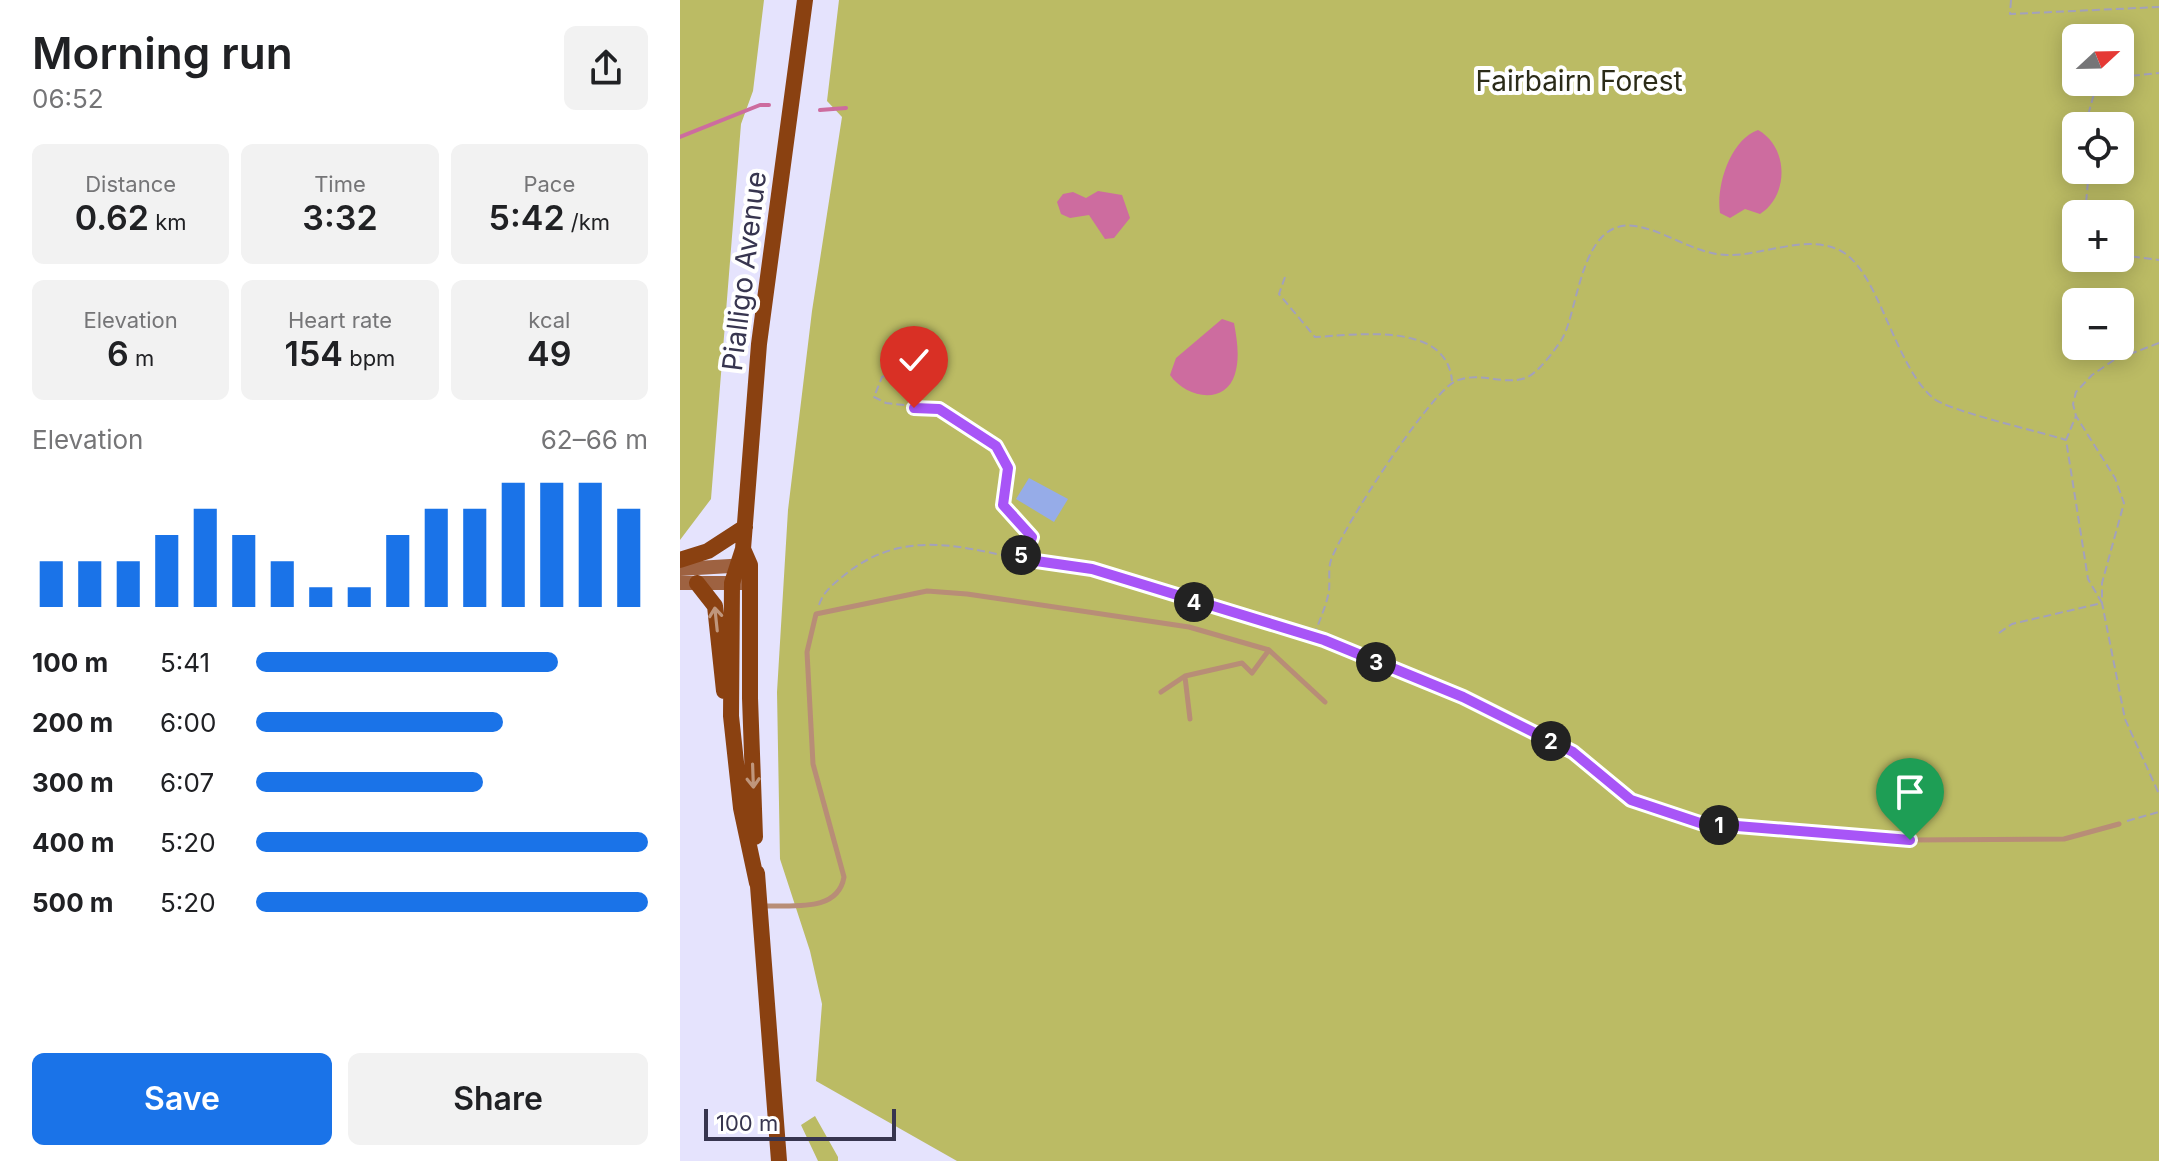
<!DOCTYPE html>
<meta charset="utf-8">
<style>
body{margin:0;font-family:Inter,sans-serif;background:#f2f2f2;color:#202124;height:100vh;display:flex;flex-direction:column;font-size:30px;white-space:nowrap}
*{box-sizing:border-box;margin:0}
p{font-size:26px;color:#757577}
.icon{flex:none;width:44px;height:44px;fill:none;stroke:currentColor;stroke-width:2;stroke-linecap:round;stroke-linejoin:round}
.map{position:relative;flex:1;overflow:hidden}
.side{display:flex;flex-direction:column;background:#fff;width:680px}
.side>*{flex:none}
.needle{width:52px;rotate:68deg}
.tools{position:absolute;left:1382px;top:24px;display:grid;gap:16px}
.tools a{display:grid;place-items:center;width:72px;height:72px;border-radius:12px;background:#fff;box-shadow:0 4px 20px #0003;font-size:40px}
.scale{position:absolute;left:24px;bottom:20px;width:192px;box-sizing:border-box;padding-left:8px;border:4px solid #37354f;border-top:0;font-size:22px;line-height:28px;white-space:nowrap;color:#37354f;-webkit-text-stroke:6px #fff;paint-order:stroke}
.pin{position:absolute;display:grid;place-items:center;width:68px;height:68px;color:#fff;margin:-82px -34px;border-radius:50% 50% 50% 0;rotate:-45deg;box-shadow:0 0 8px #0007}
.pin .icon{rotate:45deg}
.km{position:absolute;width:40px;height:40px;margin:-20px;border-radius:50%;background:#222;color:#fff;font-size:22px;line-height:40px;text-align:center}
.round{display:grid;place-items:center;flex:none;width:84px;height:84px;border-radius:12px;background:#f2f2f2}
.headline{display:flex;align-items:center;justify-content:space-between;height:136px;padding:0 32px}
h1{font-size:44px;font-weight:600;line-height:60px}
.stats{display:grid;grid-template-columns:repeat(3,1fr);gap:12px;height:136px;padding:8px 32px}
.stats div{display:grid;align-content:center;border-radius:12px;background:#f2f2f2;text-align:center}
.stats b{font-size:34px;font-weight:600}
.stats small{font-size:22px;font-weight:400}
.stats p{font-size:22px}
.chart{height:224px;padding:16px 32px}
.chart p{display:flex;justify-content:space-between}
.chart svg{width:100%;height:144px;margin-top:8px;stroke:#1a73e8;stroke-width:6}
.action{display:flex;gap:16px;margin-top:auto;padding:16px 32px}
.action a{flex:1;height:92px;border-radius:12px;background:#1a73e8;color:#fff;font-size:32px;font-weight:600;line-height:92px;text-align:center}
.action a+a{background:#f2f2f2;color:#202124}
ul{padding:0 32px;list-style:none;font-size:26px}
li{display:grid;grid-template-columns:128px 96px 1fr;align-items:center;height:60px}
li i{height:20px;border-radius:10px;background:#1a73e8}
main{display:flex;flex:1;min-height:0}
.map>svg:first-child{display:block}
</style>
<main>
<section class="side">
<div class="headline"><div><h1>Morning run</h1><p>06:52</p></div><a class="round"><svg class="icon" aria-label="share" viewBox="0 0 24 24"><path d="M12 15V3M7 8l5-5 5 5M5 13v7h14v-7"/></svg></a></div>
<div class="stats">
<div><p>Distance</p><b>0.62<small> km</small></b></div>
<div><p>Time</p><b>3:32</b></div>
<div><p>Pace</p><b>5:42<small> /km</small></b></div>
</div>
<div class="stats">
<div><p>Elevation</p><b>6<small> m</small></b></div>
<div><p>Heart rate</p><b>154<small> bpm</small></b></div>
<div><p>kcal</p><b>49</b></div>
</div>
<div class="chart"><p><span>Elevation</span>62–66 m</p>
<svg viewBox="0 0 160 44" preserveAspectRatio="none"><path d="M5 44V30M15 44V30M25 44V30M35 44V22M45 44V14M55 44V22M65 44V30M75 44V38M85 44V38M95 44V22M105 44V14M115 44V14M125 44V6M135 44V6M145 44V6M155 44V14"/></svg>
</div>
<ul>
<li><b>100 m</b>5:41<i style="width:77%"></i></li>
<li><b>200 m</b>6:00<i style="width:63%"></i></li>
<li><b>300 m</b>6:07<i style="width:58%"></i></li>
<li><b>400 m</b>5:20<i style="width:100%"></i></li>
<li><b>500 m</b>5:20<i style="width:100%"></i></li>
</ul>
<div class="action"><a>Save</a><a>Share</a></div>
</section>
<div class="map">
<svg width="1479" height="1161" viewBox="0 0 1479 1161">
<rect width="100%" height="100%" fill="#e5e3fd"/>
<path fill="#bbbb64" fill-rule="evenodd" d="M 0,0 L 84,0 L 73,91 L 61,124 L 31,499 L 0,540 Z
M 159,0 L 1479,0 L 1479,1161 L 277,1161 L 136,1081 L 142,1004 L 130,951 L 100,859 L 97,692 L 108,510 L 132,311 L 162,117 L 147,101 ZM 1396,38 L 1440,38 L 1440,82 L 1396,82 ZM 1396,126 L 1440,126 L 1440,170 L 1396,170 ZM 1396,214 L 1440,214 L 1440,258 L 1396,258 ZM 1396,302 L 1440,302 L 1440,346 L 1396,346 Z
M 135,1116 L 158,1157 L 158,1161 L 138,1161 L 121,1125 Z"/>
<path fill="#cd6c9f" d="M 1078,130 C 1109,147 1109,196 1080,214 L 1065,209 L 1050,218 L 1040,213 C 1036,186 1050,140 1078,130 Z
M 418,191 L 442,195 L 450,218 L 434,238 L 425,239 L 409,215 L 390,218 L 381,214 L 377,202 L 383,194 L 393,192 L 406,198 Z
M 542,319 L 554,323 C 557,340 560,357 555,374 C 545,406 506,398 490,375 L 496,358 Z"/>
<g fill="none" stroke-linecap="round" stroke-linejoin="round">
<path stroke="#cd6c9f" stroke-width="4" d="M 140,110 L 166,108
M 0,137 L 80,105 L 89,105"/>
</g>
<path fill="#96ace8" d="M 349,478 L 388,499 L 374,522 L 336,499 Z"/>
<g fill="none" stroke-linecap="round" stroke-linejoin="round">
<path stroke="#a3a1bb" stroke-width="2" stroke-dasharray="8 4" stroke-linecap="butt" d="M 1331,0 L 1330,14 L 1479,7
M 1440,77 L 1479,73
M 1405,126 L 1415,90 L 1429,82
M 1405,214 L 1409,170
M 1440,255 L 1479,260
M 605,277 L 599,294 L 635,337 C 678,335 767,321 772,381
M 1479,343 L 1434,360 L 1412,375 L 1396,392 L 1393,404 L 1396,416 L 1435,478 L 1444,503 L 1422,583 L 1422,603 L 1445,719 L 1479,794
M 336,558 L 412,569 L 665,648
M 139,605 C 144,590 155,583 167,573 C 220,532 273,544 335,558 L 347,551 L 352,537 L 323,505 L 328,468 L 316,446 L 259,409 L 206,403 L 194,397 L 202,377 L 207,375
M 1319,633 L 1332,624 L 1422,603 L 1408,579 L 1386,440 L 1396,416
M 634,636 C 639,621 646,607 649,591 C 650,581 648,569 651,560 C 662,529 747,397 774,382 C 800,368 834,392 855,372 C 865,363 875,350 882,339 C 899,310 900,218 955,226 C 987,231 1014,254 1047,255 C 1083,256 1127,233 1161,251 C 1199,271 1214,365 1253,398 C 1268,411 1362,432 1386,440
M 1447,821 L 1479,812"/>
<path stroke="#b88d77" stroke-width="5" d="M 673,652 L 783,697 L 893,752 L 951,800 L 1020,823 L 1230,840 L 1384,839 L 1439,824
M 505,677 L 510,719
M 481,692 L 505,676 L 562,663 L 572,673 L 589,650
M 84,906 C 115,905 158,912 164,877 L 133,764 L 127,652 L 136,614 L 247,591 L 287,594 L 509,627 L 589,650 L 645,702"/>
<path stroke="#9e6241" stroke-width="14" d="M 0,569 L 67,565
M 0,583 L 64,583"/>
<path stroke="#8a4111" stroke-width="16" d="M 63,549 L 70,565 L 70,698 L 75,837
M 0,560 L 28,551 L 65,527
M 17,583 L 35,606 L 44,691
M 77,873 L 99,1161
M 77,883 L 61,808 L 51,716 L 52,583 L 63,549 L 79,344 L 125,0"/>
</g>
<defs><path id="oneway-shaft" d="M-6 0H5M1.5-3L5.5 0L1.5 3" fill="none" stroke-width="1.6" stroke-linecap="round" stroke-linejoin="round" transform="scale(2)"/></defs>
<g stroke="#bf967c">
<use href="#oneway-shaft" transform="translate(36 619) rotate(-96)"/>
<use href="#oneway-shaft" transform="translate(73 776) rotate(88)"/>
</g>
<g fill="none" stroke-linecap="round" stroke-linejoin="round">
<defs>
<path id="route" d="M 234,408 L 259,409 L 316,446 L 328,468 L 323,505 L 352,537 L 347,551 L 335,558 L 412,569 L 644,640 L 783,697 L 893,752 L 951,800 L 1020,823 L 1230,840"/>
</defs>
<use href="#route" stroke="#fff" stroke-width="16"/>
<use href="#route" stroke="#a855f7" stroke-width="10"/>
</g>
<g text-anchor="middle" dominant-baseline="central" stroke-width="8" stroke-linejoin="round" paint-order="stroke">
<g font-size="28" fill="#2b2b18" stroke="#fff">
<text x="899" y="81">Fairbairn Forest</text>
</g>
<g font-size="28" fill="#37354f" stroke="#fff">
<text transform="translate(64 271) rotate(-83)">Pialligo Avenue</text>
</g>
</g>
</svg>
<div class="tools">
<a><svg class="needle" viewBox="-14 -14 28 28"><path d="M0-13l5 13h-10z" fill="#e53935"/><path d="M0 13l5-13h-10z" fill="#757577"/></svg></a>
<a><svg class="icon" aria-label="locate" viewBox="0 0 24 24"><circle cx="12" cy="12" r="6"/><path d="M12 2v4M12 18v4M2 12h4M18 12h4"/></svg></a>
<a>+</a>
<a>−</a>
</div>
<div class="scale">100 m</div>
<div class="pin" style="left:1230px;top:840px;background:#1e9e55"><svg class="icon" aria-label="arrive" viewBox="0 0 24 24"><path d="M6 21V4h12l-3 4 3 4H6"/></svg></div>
<div class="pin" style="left:234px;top:408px;background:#d93025"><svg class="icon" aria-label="check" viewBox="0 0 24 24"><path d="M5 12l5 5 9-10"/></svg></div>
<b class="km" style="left:1039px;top:825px">1</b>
<b class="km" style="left:871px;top:741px">2</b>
<b class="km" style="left:696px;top:662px">3</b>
<b class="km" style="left:514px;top:602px">4</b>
<b class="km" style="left:341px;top:555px">5</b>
</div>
</main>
